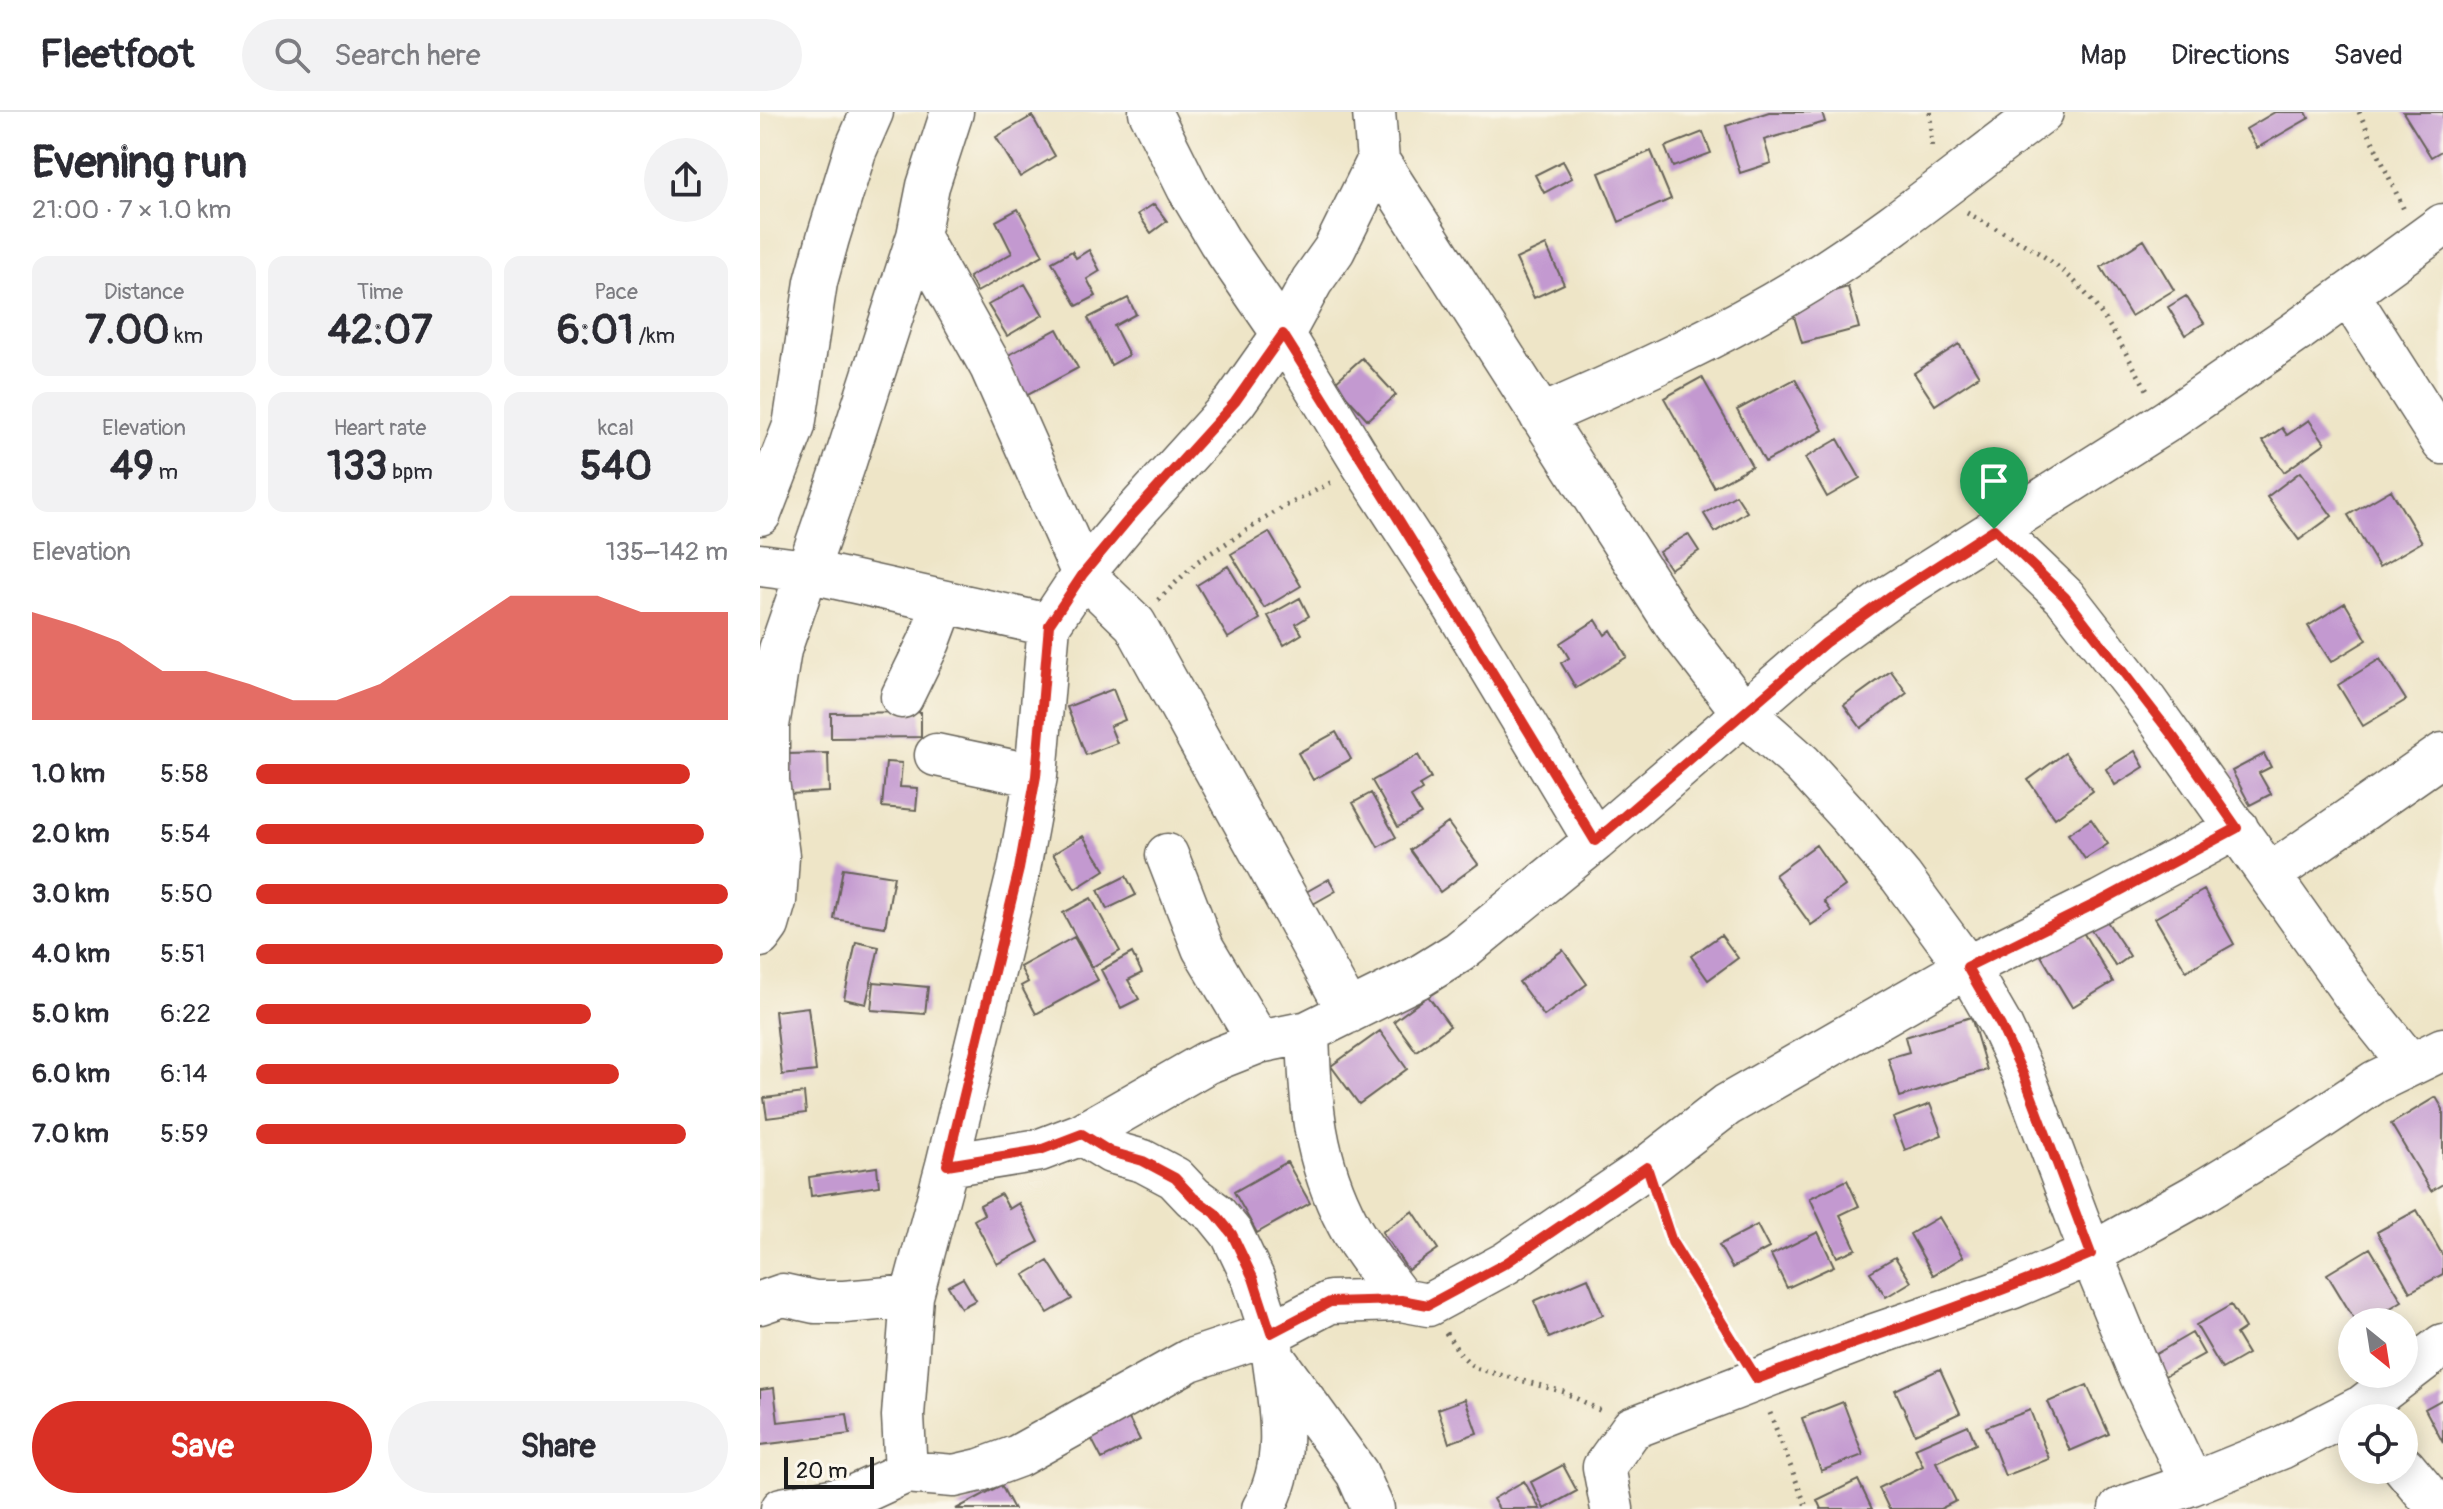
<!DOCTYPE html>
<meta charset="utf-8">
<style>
body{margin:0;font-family:Pangolin,sans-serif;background:#f2f2f3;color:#2b2b33;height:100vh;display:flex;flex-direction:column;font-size:30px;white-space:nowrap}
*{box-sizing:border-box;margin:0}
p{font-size:26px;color:#7c7c81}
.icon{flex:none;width:44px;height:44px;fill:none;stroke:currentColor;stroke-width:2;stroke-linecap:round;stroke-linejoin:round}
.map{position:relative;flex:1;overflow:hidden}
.details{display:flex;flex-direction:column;background:#fff;width:760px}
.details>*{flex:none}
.needle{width:52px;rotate:150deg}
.fabs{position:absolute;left:1578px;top:1196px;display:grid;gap:16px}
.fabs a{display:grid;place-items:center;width:80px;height:80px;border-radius:50%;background:#fff;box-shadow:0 4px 20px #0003;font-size:40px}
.scale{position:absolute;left:24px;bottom:20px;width:90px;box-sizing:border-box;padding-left:8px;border:4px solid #1c1c1c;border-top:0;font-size:22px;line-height:28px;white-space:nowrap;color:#1c1c1c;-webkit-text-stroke:6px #fbf7ec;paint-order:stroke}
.pin{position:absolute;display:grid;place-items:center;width:68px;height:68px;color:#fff;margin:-82px -34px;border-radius:50% 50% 50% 0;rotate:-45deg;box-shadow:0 0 8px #0007}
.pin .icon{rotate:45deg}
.round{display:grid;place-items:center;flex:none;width:84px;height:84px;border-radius:42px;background:#f2f2f3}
.summary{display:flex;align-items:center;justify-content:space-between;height:136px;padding:0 32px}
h1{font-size:44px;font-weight:800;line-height:60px}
.stats{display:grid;grid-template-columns:repeat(3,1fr);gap:12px;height:136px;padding:8px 32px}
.stats div{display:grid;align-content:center;border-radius:16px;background:#f2f2f3;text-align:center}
.stats b{font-size:40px;font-weight:800}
.stats small{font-size:22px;font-weight:400}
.stats p{font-size:22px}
.chart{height:224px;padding:16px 32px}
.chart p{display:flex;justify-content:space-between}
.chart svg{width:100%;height:144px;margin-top:8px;fill:#d93025;opacity:.7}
.primary-button{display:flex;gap:16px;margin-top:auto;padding:16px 32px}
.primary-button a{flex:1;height:92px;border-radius:48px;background:#d93025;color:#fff;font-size:32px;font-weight:800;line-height:92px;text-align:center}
.primary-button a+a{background:#f2f2f3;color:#2b2b33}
ul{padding:0 32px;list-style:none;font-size:26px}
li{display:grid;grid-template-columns:128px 96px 1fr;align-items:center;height:60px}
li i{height:20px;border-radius:10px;background:#d93025}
header{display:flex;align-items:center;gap:48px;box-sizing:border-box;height:112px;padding:0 40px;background:#fff;border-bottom:2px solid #e1e1e2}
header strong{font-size:38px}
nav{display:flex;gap:44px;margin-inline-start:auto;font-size:28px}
.search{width:560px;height:72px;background:#f2f2f3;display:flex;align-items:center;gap:20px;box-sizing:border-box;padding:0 28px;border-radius:44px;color:#7c7c81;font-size:30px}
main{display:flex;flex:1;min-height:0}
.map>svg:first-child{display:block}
</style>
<header>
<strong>Fleetfoot</strong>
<div class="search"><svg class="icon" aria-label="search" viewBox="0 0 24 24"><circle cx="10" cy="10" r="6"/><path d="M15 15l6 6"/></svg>Search here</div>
<nav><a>Map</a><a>Directions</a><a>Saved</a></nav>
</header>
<main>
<section class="details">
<div class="summary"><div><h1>Evening run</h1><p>21:00 · 7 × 1.0 km</p></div><a class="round"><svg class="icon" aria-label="share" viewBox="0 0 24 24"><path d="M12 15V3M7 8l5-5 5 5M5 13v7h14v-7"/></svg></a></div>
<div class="stats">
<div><p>Distance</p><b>7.00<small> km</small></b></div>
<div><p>Time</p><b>42:07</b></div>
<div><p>Pace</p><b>6:01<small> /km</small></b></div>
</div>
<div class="stats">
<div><p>Elevation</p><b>49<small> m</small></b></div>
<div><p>Heart rate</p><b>133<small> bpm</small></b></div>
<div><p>kcal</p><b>540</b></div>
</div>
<div class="chart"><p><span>Elevation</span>135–142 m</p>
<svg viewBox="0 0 160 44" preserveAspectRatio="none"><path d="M0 44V11L10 15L20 20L30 29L40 29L50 33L60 38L70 38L80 33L90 24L100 15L110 6L120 6L130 6L140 11L150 11L160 11V44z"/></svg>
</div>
<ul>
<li><b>1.0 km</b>5:58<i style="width:92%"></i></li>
<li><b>2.0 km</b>5:54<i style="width:95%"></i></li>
<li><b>3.0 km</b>5:50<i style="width:100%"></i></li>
<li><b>4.0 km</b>5:51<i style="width:99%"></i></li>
<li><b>5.0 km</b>6:22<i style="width:71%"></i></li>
<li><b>6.0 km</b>6:14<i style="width:77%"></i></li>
<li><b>7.0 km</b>5:59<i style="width:91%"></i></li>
</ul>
<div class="primary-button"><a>Save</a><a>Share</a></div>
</section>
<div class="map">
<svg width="1683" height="1397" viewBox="0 0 1683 1397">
<rect width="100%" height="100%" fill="#fbf7ec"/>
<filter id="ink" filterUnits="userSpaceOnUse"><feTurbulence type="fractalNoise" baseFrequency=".0125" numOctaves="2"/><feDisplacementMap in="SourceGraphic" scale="16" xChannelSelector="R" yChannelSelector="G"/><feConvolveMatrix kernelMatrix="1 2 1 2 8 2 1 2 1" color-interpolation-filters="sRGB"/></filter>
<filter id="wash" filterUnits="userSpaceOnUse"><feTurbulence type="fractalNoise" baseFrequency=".006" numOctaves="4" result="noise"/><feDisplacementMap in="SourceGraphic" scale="32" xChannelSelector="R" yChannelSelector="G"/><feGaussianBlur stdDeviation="1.8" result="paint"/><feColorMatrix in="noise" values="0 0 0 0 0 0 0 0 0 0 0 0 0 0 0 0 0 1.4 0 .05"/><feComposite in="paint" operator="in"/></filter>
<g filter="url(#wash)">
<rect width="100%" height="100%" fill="#eee5c7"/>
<g id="blocks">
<path fill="#c399d0" d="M 1009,0 L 1062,0 L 1065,10 L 1004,28 L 1011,51 L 980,61 L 966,14 Z
M 1515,0 L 1546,0 L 1549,6 L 1497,36 L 1486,17 Z
M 1643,0 L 1683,0 L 1683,38 L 1671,45 Z
M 272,4 L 295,44 L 260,65 L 236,25 Z
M 943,20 L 951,41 L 913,55 L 905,35 Z
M 891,39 L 911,87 L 859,110 L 839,61 Z
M 803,49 L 812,66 L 784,81 L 775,63 Z
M 394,92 L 407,109 L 391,121 L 378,102 Z
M 258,97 L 283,143 L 217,180 L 209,165 L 252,141 L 236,109 Z
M 1384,128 L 1414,178 L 1371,204 L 1341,155 Z
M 786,133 L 804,172 L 774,186 L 756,147 Z
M 329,138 L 340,159 L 327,167 L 336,184 L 317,194 L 292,150 L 312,139 L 316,146 Z
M 265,172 L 283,203 L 247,224 L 228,193 Z
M 1088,175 L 1099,216 L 1042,231 L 1030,191 Z
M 1426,184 L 1444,211 L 1425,223 L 1408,195 Z
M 368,186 L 376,202 L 354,214 L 369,243 L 351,253 L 328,206 Z
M 297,217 L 318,256 L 266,284 L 245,245 Z
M 1199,232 L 1219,264 L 1175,293 L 1154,261 Z
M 602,246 L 636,283 L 608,308 L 574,271 Z
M 942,265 L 992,354 L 954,375 L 904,286 Z
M 1035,267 L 1063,318 L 1005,350 L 977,298 Z
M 1549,308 L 1565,331 L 1524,360 L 1503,329 L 1522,316 L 1527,323 Z
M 1078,327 L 1100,366 L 1067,385 L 1045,346 Z
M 1540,360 L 1572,404 L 1539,428 L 1507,385 Z
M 1631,378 L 1662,430 L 1619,455 L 1588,403 Z
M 976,383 L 987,400 L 955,420 L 944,402 Z
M 509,420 L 541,474 L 504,496 L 471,442 Z
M 928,422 L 939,439 L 910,457 L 899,440 Z
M 468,454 L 500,507 L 468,526 L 437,473 Z
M 540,486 L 549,504 L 536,512 L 542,522 L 524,533 L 508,504 Z
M 1585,491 L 1607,528 L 1571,550 L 1548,514 Z
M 836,508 L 845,523 L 851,518 L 867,545 L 816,576 L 801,551 L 809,546 L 800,531 Z
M 1620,547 L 1646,588 L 1603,614 L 1578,573 Z
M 1131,559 L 1147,581 L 1101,616 L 1084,593 Z
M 353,577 L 365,608 L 350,614 L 357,631 L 326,643 L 307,595 Z
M 161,600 L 161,625 L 71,626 L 71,601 Z
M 576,620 L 591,647 L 553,668 L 538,641 Z
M 1375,639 L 1384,655 L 1355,673 L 1346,657 Z
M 68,641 L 69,680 L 28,682 L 27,642 Z
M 1305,641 L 1333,679 L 1295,706 L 1268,668 Z
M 1504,642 L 1511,655 L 1499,661 L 1511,682 L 1490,693 L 1472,659 Z
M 658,643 L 671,666 L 659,673 L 662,678 L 651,685 L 661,702 L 638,715 L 612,669 Z
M 126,650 L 142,651 L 140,675 L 158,676 L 156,698 L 122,695 Z
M 611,681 L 636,725 L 618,735 L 593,691 Z
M 1331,707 L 1348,732 L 1325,747 L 1308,722 Z
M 688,711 L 718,752 L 680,780 L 650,738 Z
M 323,724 L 345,758 L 315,777 L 293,742 Z
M 1056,733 L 1085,774 L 1064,789 L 1071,799 L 1051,813 L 1015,763 Z
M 83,756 L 134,764 L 125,815 L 74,807 Z
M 366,764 L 376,783 L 347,797 L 338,778 Z
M 569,767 L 576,779 L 553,792 L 546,780 Z
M 1444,778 L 1474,832 L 1426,859 L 1395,806 Z
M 331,786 L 360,839 L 332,855 L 303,801 Z
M 1346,808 L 1370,844 L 1356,854 L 1331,818 Z
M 1318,812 L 1353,870 L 1312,895 L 1277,837 Z
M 961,823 L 978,846 L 948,868 L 931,844 Z
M 314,825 L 338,868 L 276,902 L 261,874 L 268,870 L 260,855 Z
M 96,830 L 119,835 L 106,892 L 84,887 Z
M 803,838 L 827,872 L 784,904 L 759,870 Z
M 372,841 L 382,861 L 368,868 L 379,887 L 361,896 L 341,858 Z
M 114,870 L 168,875 L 165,902 L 111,898 Z
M 668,884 L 690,914 L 656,939 L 634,909 Z
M 48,895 L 56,959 L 22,963 L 15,899 Z
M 1211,905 L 1227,958 L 1140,985 L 1128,946 L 1149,940 L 1145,925 Z
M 620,919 L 647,957 L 599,992 L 571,954 Z
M 44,981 L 46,1001 L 7,1006 L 4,986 Z
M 1676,985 L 1683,997 L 1683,1072 L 1671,1079 L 1631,1012 Z
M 1170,992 L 1182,1023 L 1145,1038 L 1133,1006 Z
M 527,1050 L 550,1091 L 497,1121 L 474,1080 Z
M 117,1055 L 119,1074 L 51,1084 L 49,1065 Z
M 1087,1068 L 1099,1094 L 1080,1103 L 1096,1137 L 1077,1145 L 1050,1086 Z
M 241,1082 L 249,1097 L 259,1091 L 279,1130 L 237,1152 L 214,1108 L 224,1102 L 220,1093 Z
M 1657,1098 L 1683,1144 L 1683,1162 L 1650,1180 L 1617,1120 Z
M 653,1099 L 678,1137 L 648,1158 L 622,1120 Z
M 1179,1105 L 1203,1145 L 1173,1163 L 1150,1122 Z
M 997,1113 L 1009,1136 L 972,1156 L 959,1133 Z
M 1058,1120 L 1074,1154 L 1027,1176 L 1011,1143 Z
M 1610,1136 L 1642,1189 L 1607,1210 L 1596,1210 L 1567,1162 Z
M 1135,1145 L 1151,1170 L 1126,1185 L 1110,1160 Z
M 288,1149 L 312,1187 L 288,1201 L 264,1163 Z
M 203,1166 L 216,1188 L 201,1196 L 188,1174 Z
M 828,1166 L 843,1203 L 789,1226 L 774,1189 Z
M 1471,1193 L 1485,1216 L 1476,1222 L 1488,1242 L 1462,1257 L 1436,1213 Z
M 1432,1221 L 1444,1242 L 1401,1266 L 1389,1246 Z
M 1180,1257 L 1200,1301 L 1155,1322 L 1135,1278 Z
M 1327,1273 L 1349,1322 L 1310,1339 L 1288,1290 Z
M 14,1276 L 18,1310 L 87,1302 L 90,1322 L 0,1333 L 0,1278 Z
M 705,1287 L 717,1321 L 689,1331 L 678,1297 Z
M 1683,1287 L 1683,1331 L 1665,1297 Z
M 1083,1290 L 1103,1343 L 1061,1359 L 1042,1306 Z
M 1270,1298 L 1289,1347 L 1245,1364 L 1226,1315 Z
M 366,1301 L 380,1328 L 342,1347 L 328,1320 Z
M 1208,1313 L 1216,1332 L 1176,1350 L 1196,1389 L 1180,1397 L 1129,1397 L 1119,1376 L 1163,1354 L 1155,1336 Z
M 803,1353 L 817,1379 L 784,1397 L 771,1370 Z
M 1098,1368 L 1112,1397 L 1061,1397 L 1057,1388 Z
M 764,1369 L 780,1397 L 739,1397 L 733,1387 Z
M 241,1373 L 254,1397 L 196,1397 Z"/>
</g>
</g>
<g filter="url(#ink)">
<use href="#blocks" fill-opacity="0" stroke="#666258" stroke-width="2"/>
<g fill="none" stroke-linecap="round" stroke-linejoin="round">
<defs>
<path id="minor" d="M 390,0 L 428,76 L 460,130 L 523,222 L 603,353 L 683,476 L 835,729
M 618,49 L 915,512 L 982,599 L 1042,652 L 1091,706 L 1141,765 L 1207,855 L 1241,914 L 1264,964 L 1331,1142 L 1381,1264 L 1432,1372
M 158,124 L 231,255 L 323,462 L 375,512 L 589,900
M 1588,182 L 1683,331
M 781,304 C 873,264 964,223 1049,170 C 1131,119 1205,57 1282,0
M 0,402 L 34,314 L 56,170 L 68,126 L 95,39 L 112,0
M 1234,417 L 1305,485 L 1383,585 L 1592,880 L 1649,951
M 0,453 L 46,459 L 289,513
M 142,585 L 169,530 L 184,490
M 176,643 L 276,664
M 407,743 L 443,836 L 499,930
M 1511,762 L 1683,642
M 0,824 L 8,813 L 15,789 L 18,744 L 8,669 L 8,614 L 20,538 L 84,353 L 158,124 L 168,74 L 192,0
M 548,920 C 550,991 554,1048 588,1112 C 602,1139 623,1163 641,1188
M 322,1022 L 351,1040 L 383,1049 L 415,1066 L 433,1085 L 455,1101 L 472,1122 L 493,1166 L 511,1221 L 513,1245 L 597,1361 L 613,1397
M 187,1053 L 280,1038 L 322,1022 L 446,951 L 499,930 L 548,920 L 657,866 L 699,840 L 835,729 L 1065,531 L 1129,485 L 1407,309 L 1536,220 L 1683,113
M 0,1191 L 23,1183 L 55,1190 L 84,1190 L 152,1184
M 1644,1355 L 1679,1397
M 146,1360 L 194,1364 L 220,1358 L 258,1344 L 430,1248 L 511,1221 L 570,1190 L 641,1188 L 668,1193 L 746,1151 L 887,1055 L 967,993 L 1207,855 L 1341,789 L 1477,716
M 22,1397 L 94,1384 L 146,1360 L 143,1304 L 152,1184 L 187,1053 L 259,757 L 276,664 L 289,513 L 323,462 L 368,408 L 475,290 L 523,222 L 552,169 L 574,138 L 618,49 L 614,0
M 503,1397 C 530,1351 521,1301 514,1250
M 852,1397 L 844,1355 L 872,1316 L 1114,1223 L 1251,1176 L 1331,1142 L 1435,1084 L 1540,1020 L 1615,970 L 1683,937
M 1360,1397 L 1432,1372 L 1521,1336 L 1603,1294 L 1683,1233"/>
</defs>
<use href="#minor" stroke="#666258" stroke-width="45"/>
<path stroke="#666258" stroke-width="5" stroke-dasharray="2 6" stroke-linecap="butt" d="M 1170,0 L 1172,39
M 1599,0 L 1645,100
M 1207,101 C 1239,119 1275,135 1303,159 C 1342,192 1363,238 1389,281
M 398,488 L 438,449 L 522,396 L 574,369
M 898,1090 L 912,1130 L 980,1238
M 686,1221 L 701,1243 L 715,1256 L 804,1280 L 843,1300
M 1010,1301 L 1047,1397"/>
<use href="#minor" stroke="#fff" stroke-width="42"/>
</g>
</g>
<g fill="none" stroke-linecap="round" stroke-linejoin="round" filter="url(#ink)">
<defs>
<path id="route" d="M 523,222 C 629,390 732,559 835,729 L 1065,531 L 1129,485 L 1234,417 L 1305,485 L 1415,627 L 1477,716 L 1341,789 L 1207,855 L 1241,914 L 1264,964 L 1331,1142 C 1222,1189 1108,1225 997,1267 L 912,1130 L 887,1055 L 746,1151 L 668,1193 L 641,1188 L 570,1190 L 511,1221 L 493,1166 L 472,1122 L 455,1101 L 433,1085 L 415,1066 L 383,1049 L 351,1040 L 322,1022 L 280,1038 L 187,1053 L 259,757 L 276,664 L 289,513 L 323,462 L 368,408 L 475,290 Z"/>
</defs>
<use href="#route" stroke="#fff" stroke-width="16"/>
<use href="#route" stroke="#d93025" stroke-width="10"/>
</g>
</svg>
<div class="fabs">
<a><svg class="needle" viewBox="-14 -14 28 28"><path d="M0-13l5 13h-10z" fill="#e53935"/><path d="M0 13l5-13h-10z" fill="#7c7c81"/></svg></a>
<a><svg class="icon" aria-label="locate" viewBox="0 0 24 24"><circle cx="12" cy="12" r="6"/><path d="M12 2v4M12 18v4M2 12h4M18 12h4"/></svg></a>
</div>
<div class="scale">20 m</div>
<div class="pin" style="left:1234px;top:417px;background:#1e9e55"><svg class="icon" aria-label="arrive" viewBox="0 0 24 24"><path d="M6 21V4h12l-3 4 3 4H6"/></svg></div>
</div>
</main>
